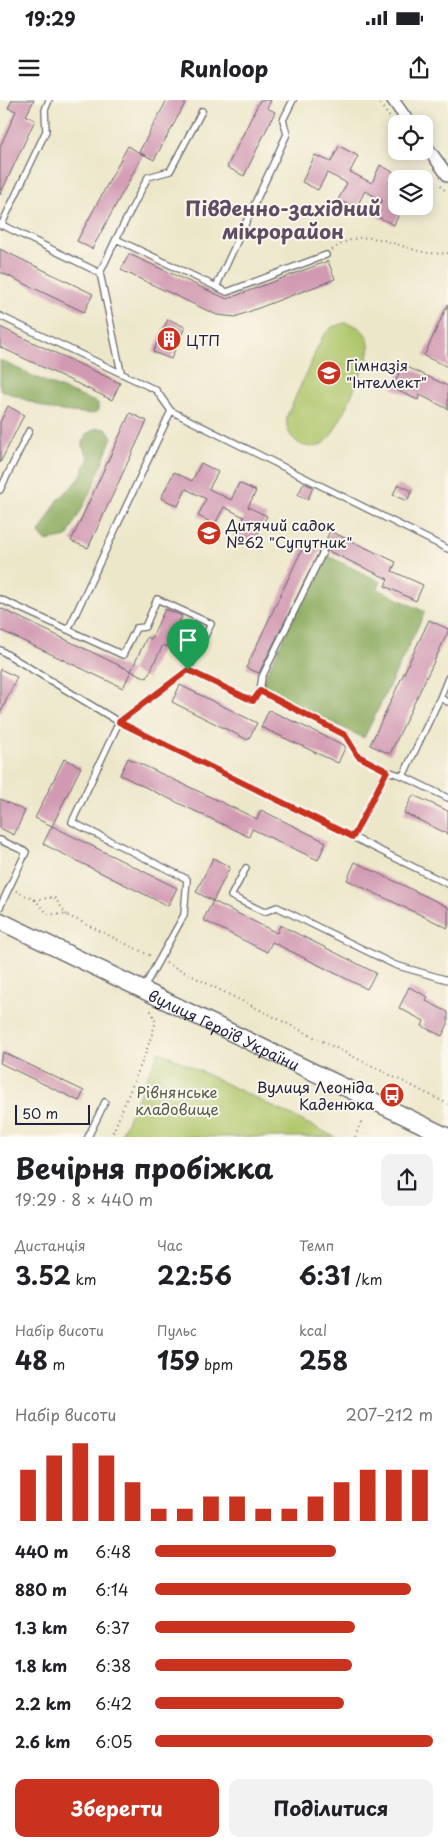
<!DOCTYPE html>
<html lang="uk">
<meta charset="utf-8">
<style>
body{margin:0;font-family:"Playpen Sans",sans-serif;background:#f2f2f2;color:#202124;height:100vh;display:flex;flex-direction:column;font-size:19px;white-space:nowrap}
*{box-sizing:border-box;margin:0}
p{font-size:16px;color:#757577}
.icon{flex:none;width:28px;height:28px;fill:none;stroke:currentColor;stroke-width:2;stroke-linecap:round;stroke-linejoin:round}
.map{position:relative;height:1037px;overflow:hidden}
.details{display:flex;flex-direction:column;background:#fff;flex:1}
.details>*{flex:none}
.fabs{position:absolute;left:388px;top:15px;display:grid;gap:10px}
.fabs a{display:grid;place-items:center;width:45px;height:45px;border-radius:10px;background:#fff;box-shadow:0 2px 12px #0003;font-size:25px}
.scale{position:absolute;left:15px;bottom:12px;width:75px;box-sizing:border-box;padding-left:5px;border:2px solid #22223b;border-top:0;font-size:14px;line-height:18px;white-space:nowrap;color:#22223b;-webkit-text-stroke:4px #fbf7ec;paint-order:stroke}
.pin{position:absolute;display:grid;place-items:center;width:42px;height:42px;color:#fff;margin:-51px -21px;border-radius:50% 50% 50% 0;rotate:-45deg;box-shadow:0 0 5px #0007}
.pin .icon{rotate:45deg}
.round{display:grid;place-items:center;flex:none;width:52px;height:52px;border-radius:10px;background:#f2f2f2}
.headline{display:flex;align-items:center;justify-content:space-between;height:85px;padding:0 15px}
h1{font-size:28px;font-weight:700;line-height:38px}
.stats{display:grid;grid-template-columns:repeat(3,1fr);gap:8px;height:85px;padding:5px 15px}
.stats div{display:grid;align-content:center}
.stats b{font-size:25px;font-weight:700}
.stats small{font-size:14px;font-weight:400}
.stats p{font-size:14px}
.chart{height:140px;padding:10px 15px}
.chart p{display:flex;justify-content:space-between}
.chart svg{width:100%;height:90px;margin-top:5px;stroke:#c8321e;stroke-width:6}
.cta{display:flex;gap:10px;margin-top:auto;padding:10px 15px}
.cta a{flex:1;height:58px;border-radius:10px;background:#c8321e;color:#fff;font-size:20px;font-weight:700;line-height:58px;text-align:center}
.cta a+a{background:#f2f2f2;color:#202124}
ul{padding:0 15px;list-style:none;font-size:16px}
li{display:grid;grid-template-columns:80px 60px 1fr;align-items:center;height:38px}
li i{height:12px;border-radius:6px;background:#c8321e}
.status{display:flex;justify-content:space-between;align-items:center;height:35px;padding:0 25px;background:#fff;direction:ltr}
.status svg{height:14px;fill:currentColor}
header{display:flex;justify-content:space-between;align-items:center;height:65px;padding:0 15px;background:#fff;font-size:22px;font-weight:700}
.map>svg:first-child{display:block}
</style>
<div class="status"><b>19:29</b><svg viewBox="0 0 49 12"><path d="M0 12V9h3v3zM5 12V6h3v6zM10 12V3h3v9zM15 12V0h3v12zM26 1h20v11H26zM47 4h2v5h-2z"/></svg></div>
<header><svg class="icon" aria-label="menu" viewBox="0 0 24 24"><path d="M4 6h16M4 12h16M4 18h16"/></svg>Runloop<svg class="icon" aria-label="share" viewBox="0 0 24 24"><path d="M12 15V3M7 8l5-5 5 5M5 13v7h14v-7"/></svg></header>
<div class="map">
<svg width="448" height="1037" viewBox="0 0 448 1037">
<rect width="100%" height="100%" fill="#fbf7ec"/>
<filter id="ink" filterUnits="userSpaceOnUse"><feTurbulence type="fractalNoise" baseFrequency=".02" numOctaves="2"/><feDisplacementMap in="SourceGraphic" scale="10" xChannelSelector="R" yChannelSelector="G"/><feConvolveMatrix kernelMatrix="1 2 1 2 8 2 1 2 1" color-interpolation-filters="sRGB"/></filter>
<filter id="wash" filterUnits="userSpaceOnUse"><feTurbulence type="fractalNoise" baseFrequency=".0096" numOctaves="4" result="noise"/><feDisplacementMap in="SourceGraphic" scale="20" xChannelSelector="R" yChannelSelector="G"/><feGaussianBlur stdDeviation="1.12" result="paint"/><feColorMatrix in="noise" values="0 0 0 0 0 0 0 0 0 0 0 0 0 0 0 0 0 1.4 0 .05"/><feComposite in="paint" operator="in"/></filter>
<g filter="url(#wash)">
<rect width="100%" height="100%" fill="#ede7ca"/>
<path fill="#afc66b" stroke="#687453" d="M 345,223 C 363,225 373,239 368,257 C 360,274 337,335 324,343 C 304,355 283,336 287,316 L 323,236 L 332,227 Z
M 159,951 L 335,1037 L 120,1037 Z"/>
<path fill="#8bab5f" stroke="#56664d" d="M 0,260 L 50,284 L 98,303 L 98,310 L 93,314 L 52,310 L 0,290 Z
M 97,328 L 107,329 L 112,337 L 94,385 L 67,437 L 46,441 L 39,433 L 58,400 L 79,379 L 89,358 L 82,346 L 86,334 Z
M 324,454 L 381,482 L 378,489 L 425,512 L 364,638 L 260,587 Z"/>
<g id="blocks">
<path fill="#d19ab2" d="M 12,0 L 34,0 L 26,16 L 35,20 L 0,95 L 0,47 L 16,11 L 8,8 Z
M 167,0 L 187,0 L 154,60 L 139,52 Z
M 260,0 L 271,0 L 267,8 L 275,12 L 244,76 L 227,67 Z
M 128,46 L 143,55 L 92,149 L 77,141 Z
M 339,46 L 358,56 L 350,72 L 372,83 L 380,65 L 399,75 L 392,91 L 396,93 L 396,106 L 403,106 L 394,125 L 374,115 L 382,100 L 365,91 L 356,108 L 338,100 L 347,83 L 327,73 L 318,90 L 302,82 L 315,55 L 331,62 Z
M 0,149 L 93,194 L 84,212 L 0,172 Z
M 129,154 L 227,199 L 328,161 L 335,179 L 235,217 L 217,215 L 121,170 Z
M 448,204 L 448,267 L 424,256 Z
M 168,219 L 185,227 L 171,259 L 153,252 Z
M 0,227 L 120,283 L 112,300 L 0,247 Z
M 403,265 L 448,286 L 448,309 L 420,295 L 418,300 L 392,288 Z
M 8,306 L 24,315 L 0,363 L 0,322 Z
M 130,313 L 147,321 L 88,448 L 71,441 Z
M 201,363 L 218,372 L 209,389 L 231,400 L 239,383 L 256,391 L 248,407 L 267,416 L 254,443 L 236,434 L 244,417 L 224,407 L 215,424 L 198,416 L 206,399 L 186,389 L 178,406 L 161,398 L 174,372 L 192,381 Z
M 304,383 L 313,387 L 308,399 L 298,395 Z
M 398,384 L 412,391 L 407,401 L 393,395 Z
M 330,431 L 396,462 L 392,471 L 423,485 L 416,501 L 385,486 L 388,479 L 322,448 Z
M 306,441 L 321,448 L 259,573 L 246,568 Z
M 0,508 L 131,571 L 123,588 L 0,530 Z
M 165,509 L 182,516 L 167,547 L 163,545 L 147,578 L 131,571 L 147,537 L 151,539 Z
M 429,520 L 448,529 L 448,532 L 390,654 L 370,645 Z
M 0,569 L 17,577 L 0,614 Z
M 180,585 L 257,623 L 248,640 L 172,602 Z
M 269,610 L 346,646 L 338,663 L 261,627 Z
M 128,658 L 257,719 L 261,710 L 326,742 L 318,760 L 252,729 L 249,737 L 120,675 Z
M 64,659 L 81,667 L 52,726 L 35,718 Z
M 413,695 L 448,711 L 448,734 L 404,713 Z
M 0,699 L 25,711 L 14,735 L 0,728 Z
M 52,726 L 177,788 L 168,806 L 43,744 Z
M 213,758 L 230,767 L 213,801 L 196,792 Z
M 355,762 L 448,807 L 448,828 L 347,780 Z
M 213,801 L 277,833 L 280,825 L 376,873 L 367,889 L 272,842 L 267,852 L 203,820 Z
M 409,887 L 428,897 L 426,901 L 448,912 L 448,924 L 442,936 L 422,926 L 424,921 L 399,908 Z
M 3,952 L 84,991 L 79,1001 L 0,963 Z"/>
</g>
</g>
<g filter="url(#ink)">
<use href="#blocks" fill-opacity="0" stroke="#69676d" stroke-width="1"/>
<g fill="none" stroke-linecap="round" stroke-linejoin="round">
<defs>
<path id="service" d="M 0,124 L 100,173
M 1,126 L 46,31 L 45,10 L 49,0
M 116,139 L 148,77 L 170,71 L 202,11
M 216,187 L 287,34 L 283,20 L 293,0
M 0,216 L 156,290 L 171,311 L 448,449
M 121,272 L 100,173 L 116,139 L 227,192 L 326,155
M 0,390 L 29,331
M 0,499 L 123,555 L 136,528 L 145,527 L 157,499 L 211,524 L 188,570
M 68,530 L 171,311
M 0,550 L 119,622 L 448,784
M 448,578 L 440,598 L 448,602
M 260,591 L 262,577 L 323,452
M 440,598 L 403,676 L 448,698
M 353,737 L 387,671 L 403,676
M 0,740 L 26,752 L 0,807
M 246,768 L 231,796 L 264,812 L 277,807 L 395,865 L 448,880
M 143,889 L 184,815 L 187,779 L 72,722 L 119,622 L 188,570 L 253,601 L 260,591 L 345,635 L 358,656 L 387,671
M 88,1037 L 105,1002"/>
<path id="minor" d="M 393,0 L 410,24
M 424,43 L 448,76"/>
<g id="secondary">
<path id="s1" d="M 0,821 L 448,1037"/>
</g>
</defs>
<use href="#service" stroke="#69676d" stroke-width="8"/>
<use href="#minor" stroke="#69676d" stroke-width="14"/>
<use href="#secondary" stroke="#69676d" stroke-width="19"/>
<path stroke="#69676d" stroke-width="2" stroke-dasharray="1 4" stroke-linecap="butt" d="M 377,0 L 396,26
M 441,85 L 446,92
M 332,150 C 374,118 404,159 448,153
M 16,791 L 35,800 L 48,814 L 67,815 L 153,857
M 35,800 L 54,797 L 67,815
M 166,863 L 448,1004
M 111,1037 L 146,952 L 156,922 L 150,909
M 355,1037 L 361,1022"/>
<use href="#service" stroke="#fff" stroke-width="5.5"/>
<use href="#minor" stroke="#fff" stroke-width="11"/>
<use href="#secondary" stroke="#fff" stroke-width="16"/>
</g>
</g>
<g fill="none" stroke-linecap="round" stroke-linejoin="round" filter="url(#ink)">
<defs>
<path id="route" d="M 188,570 L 253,601 L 260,591 L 345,635 L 358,656 L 387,671 L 353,737 L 119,622 Z"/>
</defs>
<use href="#route" stroke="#fff" stroke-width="10"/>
<use href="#route" stroke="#c8321e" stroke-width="6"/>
</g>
<defs>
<symbol id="building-disc" viewBox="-11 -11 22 22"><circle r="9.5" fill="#c8321e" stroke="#fbf7ec"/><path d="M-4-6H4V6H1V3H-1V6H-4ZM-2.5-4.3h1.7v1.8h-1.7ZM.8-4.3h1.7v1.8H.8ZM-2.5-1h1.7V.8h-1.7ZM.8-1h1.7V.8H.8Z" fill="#fff"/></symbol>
<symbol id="school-disc" viewBox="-11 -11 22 22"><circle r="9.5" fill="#c8321e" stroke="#fbf7ec"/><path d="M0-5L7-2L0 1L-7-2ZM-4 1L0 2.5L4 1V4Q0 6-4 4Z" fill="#fff"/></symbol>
<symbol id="bus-disc" viewBox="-11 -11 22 22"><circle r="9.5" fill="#c8321e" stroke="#fbf7ec"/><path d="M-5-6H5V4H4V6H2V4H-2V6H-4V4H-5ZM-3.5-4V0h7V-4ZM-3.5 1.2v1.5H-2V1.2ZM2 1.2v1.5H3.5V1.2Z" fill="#fff"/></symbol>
</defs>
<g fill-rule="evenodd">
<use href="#building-disc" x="155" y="225" width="28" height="28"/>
<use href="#school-disc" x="315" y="259" width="28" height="28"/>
<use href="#school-disc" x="195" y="419" width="28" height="28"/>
<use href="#bus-disc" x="378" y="981" width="28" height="28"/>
</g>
<g text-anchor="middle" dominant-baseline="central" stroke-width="4" stroke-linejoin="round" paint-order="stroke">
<g font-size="15" fill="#22223b" stroke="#fbf7ec" text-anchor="start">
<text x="186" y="239">ЦТП</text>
<text x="346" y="264">Гімназія<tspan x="346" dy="17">"Інтеллект"</tspan></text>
<text x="226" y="424">Дитячий садок<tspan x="226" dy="17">№62 "Супутник"</tspan></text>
<text x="374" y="986" text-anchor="end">Вулиця Леоніда<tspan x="374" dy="17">Каденюка</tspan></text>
</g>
<g font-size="15" fill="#22223b" stroke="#fbf7ec">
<text stroke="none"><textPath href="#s1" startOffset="249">вулиця Героїв України</textPath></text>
</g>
<g font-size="15" fill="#535b4c" stroke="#fbf7ec">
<text x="177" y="991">Рівнянське<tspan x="177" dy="17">кладовище</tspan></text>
</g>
<g font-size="20" font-weight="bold" fill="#5f4c65" stroke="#fbf7ec">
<text x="283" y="108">Південно-західний<tspan x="283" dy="23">мікрорайон</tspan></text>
</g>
</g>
</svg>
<div class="fabs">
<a><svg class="icon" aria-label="locate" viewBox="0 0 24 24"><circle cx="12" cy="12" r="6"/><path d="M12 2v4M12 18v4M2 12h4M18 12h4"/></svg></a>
<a><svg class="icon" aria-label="layers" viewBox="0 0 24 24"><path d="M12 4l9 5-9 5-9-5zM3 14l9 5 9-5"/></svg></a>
</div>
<div class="scale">50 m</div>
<div class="pin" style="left:188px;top:570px;background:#1e9e55"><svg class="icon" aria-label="arrive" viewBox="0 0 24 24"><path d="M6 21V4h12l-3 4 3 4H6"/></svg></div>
</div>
<section class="details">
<div class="headline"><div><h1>Вечірня пробіжка</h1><p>19:29 · 8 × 440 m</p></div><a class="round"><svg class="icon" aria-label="share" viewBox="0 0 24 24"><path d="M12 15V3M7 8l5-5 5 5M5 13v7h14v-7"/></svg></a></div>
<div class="stats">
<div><p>Дистанція</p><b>3.52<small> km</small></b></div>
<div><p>Час</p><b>22:56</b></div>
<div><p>Темп</p><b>6:31<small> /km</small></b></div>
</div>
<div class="stats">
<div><p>Набір висоти</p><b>48<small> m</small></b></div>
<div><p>Пульс</p><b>159<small> bpm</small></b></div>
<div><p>kcal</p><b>258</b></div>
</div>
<div class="chart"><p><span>Набір висоти</span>207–212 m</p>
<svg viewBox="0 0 160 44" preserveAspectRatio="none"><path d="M5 44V19M15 44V12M25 44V6M35 44V12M45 44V25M55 44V38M65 44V38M75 44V32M85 44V32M95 44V38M105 44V38M115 44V32M125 44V25M135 44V19M145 44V19M155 44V19"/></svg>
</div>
<ul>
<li><b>440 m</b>6:48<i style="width:65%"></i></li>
<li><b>880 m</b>6:14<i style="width:92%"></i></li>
<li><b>1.3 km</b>6:37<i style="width:72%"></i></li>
<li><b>1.8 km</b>6:38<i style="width:71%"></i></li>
<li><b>2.2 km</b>6:42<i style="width:68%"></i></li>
<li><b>2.6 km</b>6:05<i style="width:100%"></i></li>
</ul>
<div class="cta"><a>Зберегти</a><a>Поділитися</a></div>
</section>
